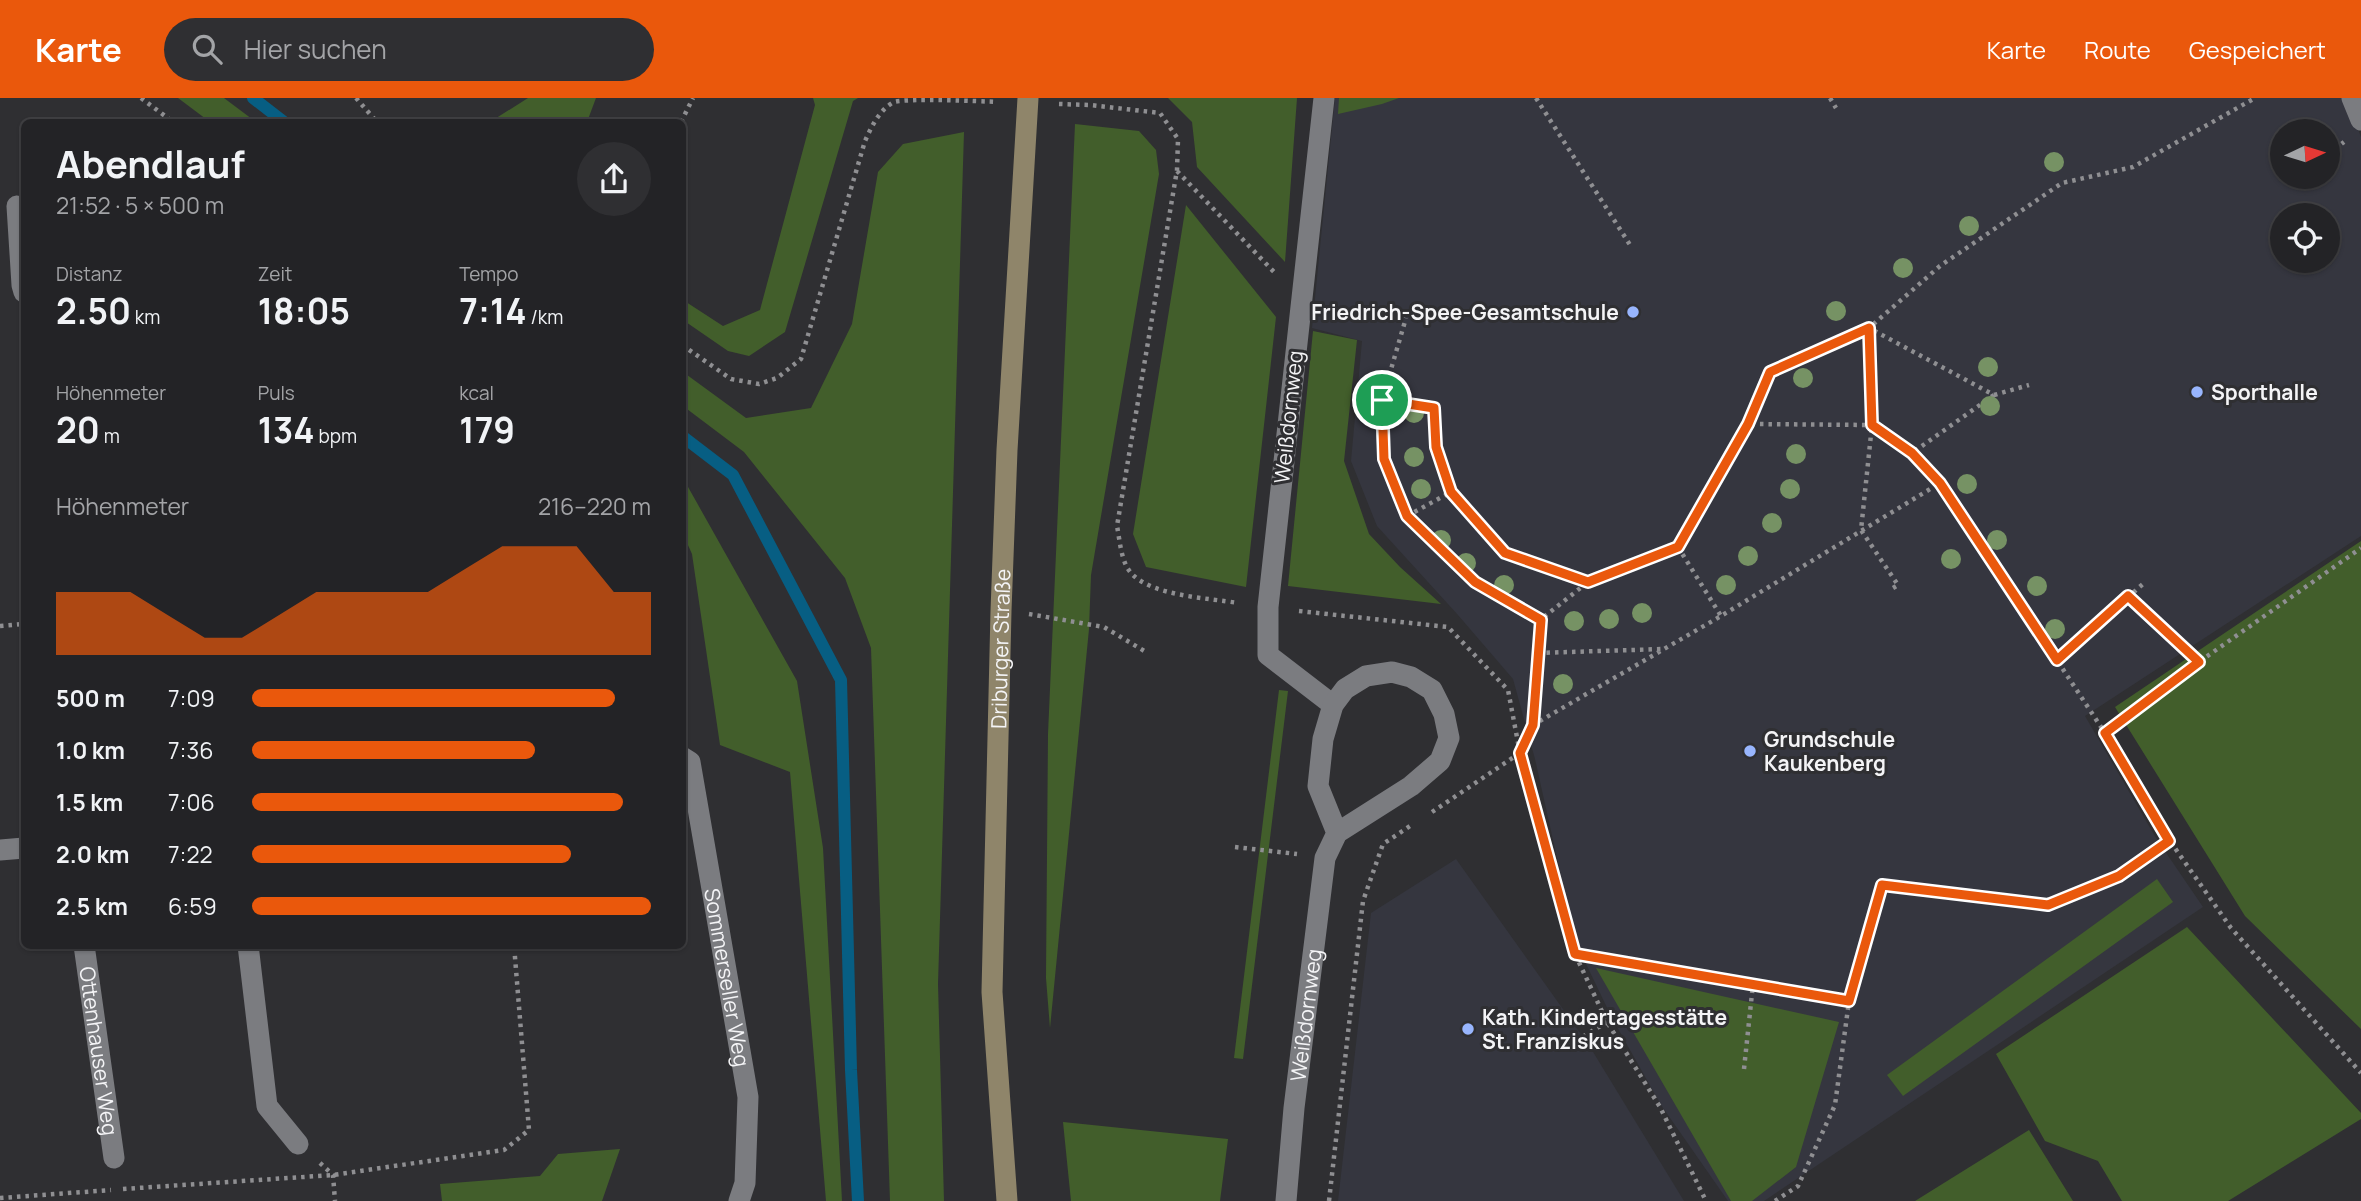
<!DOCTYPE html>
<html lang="de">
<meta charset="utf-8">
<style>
body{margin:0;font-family:Manrope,sans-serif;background:#2f2f32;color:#f1f3f6;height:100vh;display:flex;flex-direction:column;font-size:26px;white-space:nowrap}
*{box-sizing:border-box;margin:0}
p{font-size:23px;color:#a3a4a7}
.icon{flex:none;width:38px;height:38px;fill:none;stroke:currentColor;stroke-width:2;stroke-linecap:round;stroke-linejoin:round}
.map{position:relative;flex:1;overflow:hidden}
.details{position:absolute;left:21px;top:21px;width:665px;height:830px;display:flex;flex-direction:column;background:#232326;border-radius:10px;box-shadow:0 2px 5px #0004,0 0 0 2px #404043}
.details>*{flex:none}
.needle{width:46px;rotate:86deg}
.controls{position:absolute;left:2270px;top:21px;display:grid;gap:14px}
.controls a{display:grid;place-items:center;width:70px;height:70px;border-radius:50%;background:#232326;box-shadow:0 2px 5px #0004,0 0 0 2px #404043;font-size:35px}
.pin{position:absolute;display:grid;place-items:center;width:60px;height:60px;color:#fff;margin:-30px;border:4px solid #fff;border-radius:50%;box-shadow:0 2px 7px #0007}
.round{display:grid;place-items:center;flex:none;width:74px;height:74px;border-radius:37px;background:#2f2f32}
.headline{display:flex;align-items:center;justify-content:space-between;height:119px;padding:0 35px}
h1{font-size:38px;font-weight:700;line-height:52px}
.metrics{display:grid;grid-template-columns:repeat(3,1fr);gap:10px;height:119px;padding:7px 35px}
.metrics div{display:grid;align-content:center}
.metrics b{font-size:35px;font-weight:700}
.metrics small{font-size:19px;font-weight:400}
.metrics p{font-size:19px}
.chart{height:196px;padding:14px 35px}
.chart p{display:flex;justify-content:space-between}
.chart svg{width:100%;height:126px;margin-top:7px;fill:#ea580c;opacity:.7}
ul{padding:0 35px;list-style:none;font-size:23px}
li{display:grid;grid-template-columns:112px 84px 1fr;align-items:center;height:52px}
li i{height:18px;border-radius:9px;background:#ea580c}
header{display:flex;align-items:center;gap:42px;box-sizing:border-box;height:98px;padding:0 35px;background:#ea580c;color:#fff}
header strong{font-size:33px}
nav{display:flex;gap:38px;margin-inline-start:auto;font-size:24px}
.search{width:490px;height:63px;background:#2f2f32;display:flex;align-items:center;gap:18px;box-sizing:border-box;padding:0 24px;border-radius:38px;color:#a3a4a7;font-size:26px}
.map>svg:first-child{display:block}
</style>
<header>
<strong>Karte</strong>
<div class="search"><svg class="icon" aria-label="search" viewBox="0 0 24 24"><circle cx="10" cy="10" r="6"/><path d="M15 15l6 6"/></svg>Hier suchen</div>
<nav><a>Karte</a><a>Route</a><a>Gespeichert</a></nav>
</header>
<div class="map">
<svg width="2361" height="1103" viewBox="0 0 2361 1103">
<rect width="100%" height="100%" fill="#2f2f32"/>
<path fill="#35363f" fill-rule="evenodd" d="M 1335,0 L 2346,0 L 2361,39 L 2361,438 L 2085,618 L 2156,740 L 2203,809 L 1764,1103 L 1728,1103 L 1661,1007 L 1612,920 L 1576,845 L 1535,661 L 1513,581 L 1458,517 L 1377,428 L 1351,363 L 1362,243 L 1312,230 ZM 2282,33 L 2328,33 L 2328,79 L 2282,79 ZM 2282,117 L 2328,117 L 2328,163 L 2282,163 Z
M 1456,761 L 1590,949 L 1684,1103 L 1338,1103 L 1371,815 Z"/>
<path fill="#425e2b" d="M 178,0 L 224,0 L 256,24 L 210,24 Z
M 528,0 L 596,0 L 587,24 L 490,24 Z
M 813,0 L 858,0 L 853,3 L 785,234 L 749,258 L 728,253 L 683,222 L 683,202 L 723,228 L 760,212 L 815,7 Z
M 1168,0 L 1297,0 L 1285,164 L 1197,69 L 1192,24 Z
M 1339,0 L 1399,0 L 1382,6 L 1338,16 Z
M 1075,26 L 1139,33 L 1156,52 L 1159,76 L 1091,477 L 1089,531 L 1050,930 L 1046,880 L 1048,636 Z
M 964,34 L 938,886 L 944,1103 L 890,1103 L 871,550 L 845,480 L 744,354 L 683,308 L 683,274 L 746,320 L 811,310 L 852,226 L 878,74 L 903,46 Z
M 1186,107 L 1276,219 L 1246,489 L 1146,469 L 1133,436 Z
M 1313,233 L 1357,242 L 1344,363 L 1369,436 L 1400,469 L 1441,506 L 1288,488 Z
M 683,380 L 797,583 L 823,750 L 842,1103 L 826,1103 L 790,674 L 720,647 L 692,456 L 683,436 Z
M 2361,443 L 2361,931 L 2245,818 L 2115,609 Z
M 1279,592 L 1288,593 L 1243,961 L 1234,960 Z
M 2157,781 L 2173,804 L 1903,998 L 1887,977 Z
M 2187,829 L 2361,1015 L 2361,1021 L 2228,1103 L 2122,1103 L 2098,1063 L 2045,1043 L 1996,956 Z
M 1596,870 L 1839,924 L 1796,1069 L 1752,1103 L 1731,1103 Z
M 1063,1024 L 1228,1041 L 1220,1103 L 1071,1103 Z
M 2029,1032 L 2073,1103 L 1915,1103 Z
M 620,1051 L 602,1103 L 442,1103 L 440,1086 L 540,1078 L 558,1056 Z"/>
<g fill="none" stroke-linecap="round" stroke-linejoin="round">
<path stroke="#075e83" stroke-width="12" d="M 253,0 L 284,24
M 682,338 L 733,377 L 841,582 L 851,972 L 858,1103"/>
<path stroke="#8f8f92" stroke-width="4.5" stroke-dasharray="3.5 5" stroke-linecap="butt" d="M 141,0 L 173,24
M 356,0 L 377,24
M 1536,0 L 1632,150
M 1830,0 L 1836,10
M 1059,6 L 1090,7 L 1160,15 L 1178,41 L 1177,72 L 1117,428 C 1120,443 1121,465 1132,476 C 1153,498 1208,500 1238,505
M 681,24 L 693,0
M 2328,56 L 2344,44
M 1177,73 L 1275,175
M 682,247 L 731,281 L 759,286 L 777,280 L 801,261 L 865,43 C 872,28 879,12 894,4 C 909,0 977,3 998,4
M 1994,297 L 2029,287
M 1382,302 L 1406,220
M 1748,326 L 1771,274 L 1869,230 L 1994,297 L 1912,355
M 1407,418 L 1451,394
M 1678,449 L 1721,518
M 1893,490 L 1898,487 L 1861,432 L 1872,327 L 1869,230 L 1940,168 L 2062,85 L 2133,69 L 2255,0
M 2128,498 L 2199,564
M 1299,513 L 1448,529 L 1508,592 L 1520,655 L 1575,856 L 1607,924 L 1660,1009 L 1706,1103
M 1029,516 L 1104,529 L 1146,554
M 1540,522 L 1475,483 L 1407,418 L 1384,361 L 1382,302 L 1434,310 L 1436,349 L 1451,394 L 1505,455 L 1588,484
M 0,528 L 24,526
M 1538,555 L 1663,551
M 2057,562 L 2144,485
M 1533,627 L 1540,522 L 1588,484 L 1678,449 L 1748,326 L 1872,327 L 1912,355 L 1940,385
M 2105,635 L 2199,564 L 2361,450
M 1432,714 L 1520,655 L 1533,627 L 1721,518 L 1940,385 L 2105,635 L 2170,743 L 2231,830 L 2361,975
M 1235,749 L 1297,756
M 1575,856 L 1849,903
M 1561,952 L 1607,924
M 1744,971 L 1753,886
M 320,1065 L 333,1077 L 335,1103
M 123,1091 L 333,1077 L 504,1052 L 529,1032 L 514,847
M 0,1100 L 111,1092
M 1329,1103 L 1363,803 L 1383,746 L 1413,726
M 1775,1103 L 1798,1088 L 1835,1007 L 1849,903 L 1882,787 L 2048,807 L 2119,778 L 2170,743"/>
<path stroke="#7b7c80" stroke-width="21" d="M 1324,0 L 1268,509 L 1268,557 L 1333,607
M 2352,0 L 2361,22"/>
<g stroke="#7b7c80" stroke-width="21">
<path d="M 17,108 L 22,187 L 24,194"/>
<path id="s1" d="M 682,659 L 690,664 L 748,999 L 745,1085 L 739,1103"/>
<path d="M 0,752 L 24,750"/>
<path id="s2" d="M 84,847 L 114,1060"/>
<path d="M 248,847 L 267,1008 L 298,1046"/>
<path id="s3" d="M 1286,1103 L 1294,1010 L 1325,760 L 1337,735 L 1411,688 L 1440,663 L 1449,640 L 1444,616 L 1432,592 L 1411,579 L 1392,574 L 1366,578 L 1345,591 L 1333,607 L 1323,641 L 1318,688 L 1337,735"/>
</g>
<path stroke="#8f856a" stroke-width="21" id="s4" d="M 1007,1103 L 992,894 L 1001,513 L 1007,352 L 1028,0"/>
</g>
<g fill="#769264">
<circle cx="2054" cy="64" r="10"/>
<circle cx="1969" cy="128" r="10"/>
<circle cx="1903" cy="170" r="10"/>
<circle cx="1836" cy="213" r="10"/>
<circle cx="1988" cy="269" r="10"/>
<circle cx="1803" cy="280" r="10"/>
<circle cx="1990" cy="308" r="10"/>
<circle cx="1414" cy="315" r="10"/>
<circle cx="1796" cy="356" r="10"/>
<circle cx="1414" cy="359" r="10"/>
<circle cx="1967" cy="386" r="10"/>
<circle cx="1421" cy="391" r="10"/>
<circle cx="1790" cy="391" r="10"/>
<circle cx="1772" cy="425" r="10"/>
<circle cx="1441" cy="442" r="10"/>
<circle cx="1997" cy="442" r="10"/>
<circle cx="1748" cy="458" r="10"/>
<circle cx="1951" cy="461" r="10"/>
<circle cx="1466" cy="465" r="10"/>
<circle cx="1504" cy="487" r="10"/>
<circle cx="1726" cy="487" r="10"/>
<circle cx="2037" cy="488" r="10"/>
<circle cx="1642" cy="515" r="10"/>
<circle cx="1609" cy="521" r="10"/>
<circle cx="1574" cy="523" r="10"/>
<circle cx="2055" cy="531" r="10"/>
<circle cx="1563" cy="586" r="10"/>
</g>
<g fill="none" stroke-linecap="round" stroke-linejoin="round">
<defs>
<path id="route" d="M 1869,230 L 1872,327 L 1912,355 L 1940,385 L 2057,562 L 2128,498 L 2199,564 L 2105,635 L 2169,743 L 2119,778 L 2048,807 L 1882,787 L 1849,903 L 1575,856 L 1520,655 L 1533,627 L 1541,522 L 1475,484 L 1407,418 L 1384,361 L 1382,302 L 1434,310 L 1436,349 L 1451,394 L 1505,455 L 1588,484 L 1678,449 L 1748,326 L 1770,274 Z"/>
</defs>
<use href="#route" stroke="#fff" stroke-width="14"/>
<use href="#route" stroke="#ea580c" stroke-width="9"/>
</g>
<g fill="#98b5fd" stroke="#2f2f32" stroke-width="2.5">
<circle cx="1633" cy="214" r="7"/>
<circle cx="2197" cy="294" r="7"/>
<circle cx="1750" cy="653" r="7"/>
<circle cx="1468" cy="931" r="7"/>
</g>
<g text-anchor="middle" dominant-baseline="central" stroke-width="6" stroke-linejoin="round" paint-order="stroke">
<g font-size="21" font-weight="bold" fill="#f4f4f6" stroke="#2f2f32" text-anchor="start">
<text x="1619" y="214" text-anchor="end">Friedrich-Spee-Gesamtschule</text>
<text x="2211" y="294">Sporthalle</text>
<text x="1764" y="641">Grundschule<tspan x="1764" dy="24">Kaukenberg</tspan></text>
<text x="1482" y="919">Kath. Kindertagesstätte<tspan x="1482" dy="24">St. Franziskus</tspan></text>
</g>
<g font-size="21" fill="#f4f4f6" stroke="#2f2f32">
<text transform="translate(1288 319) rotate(-84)">Weißdornweg</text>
<text stroke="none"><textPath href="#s4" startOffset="553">Driburger Straße</textPath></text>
<text stroke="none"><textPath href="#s1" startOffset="228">Sommerseller Weg</textPath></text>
<text stroke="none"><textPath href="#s3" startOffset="187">Weißdornweg</textPath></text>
<text stroke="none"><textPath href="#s2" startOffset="107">Ottenhauser Weg</textPath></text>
</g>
</g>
</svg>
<div class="controls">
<a><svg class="needle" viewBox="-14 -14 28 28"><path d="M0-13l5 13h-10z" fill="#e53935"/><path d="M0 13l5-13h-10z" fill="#a3a4a7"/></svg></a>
<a><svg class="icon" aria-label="locate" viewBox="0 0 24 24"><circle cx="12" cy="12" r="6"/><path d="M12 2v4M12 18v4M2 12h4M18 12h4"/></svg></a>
</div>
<div class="pin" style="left:1382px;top:302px;background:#1e9e55"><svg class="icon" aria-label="arrive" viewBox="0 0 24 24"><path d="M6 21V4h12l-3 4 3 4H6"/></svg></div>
<section class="details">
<div class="headline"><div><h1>Abendlauf</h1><p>21:52 · 5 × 500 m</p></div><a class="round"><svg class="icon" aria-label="share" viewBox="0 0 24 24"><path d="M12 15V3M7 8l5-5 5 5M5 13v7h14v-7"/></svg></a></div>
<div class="metrics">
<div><p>Distanz</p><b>2.50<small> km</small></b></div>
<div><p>Zeit</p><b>18:05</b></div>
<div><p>Tempo</p><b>7:14<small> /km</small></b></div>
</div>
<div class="metrics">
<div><p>Höhenmeter</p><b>20<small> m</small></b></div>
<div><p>Puls</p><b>134<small> bpm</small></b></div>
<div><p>kcal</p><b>179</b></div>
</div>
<div class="chart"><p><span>Höhenmeter</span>216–220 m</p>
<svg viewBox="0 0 160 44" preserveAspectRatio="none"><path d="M0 44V22L10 22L20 22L30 30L40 38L50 38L60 30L70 22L80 22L90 22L100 22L110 14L120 6L130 6L140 6L150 22L160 22V44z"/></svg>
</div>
<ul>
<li><b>500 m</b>7:09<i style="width:91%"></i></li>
<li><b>1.0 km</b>7:36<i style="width:71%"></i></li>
<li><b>1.5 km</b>7:06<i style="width:93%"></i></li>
<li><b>2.0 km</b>7:22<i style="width:80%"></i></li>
<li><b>2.5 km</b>6:59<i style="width:100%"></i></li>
</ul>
</section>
</div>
